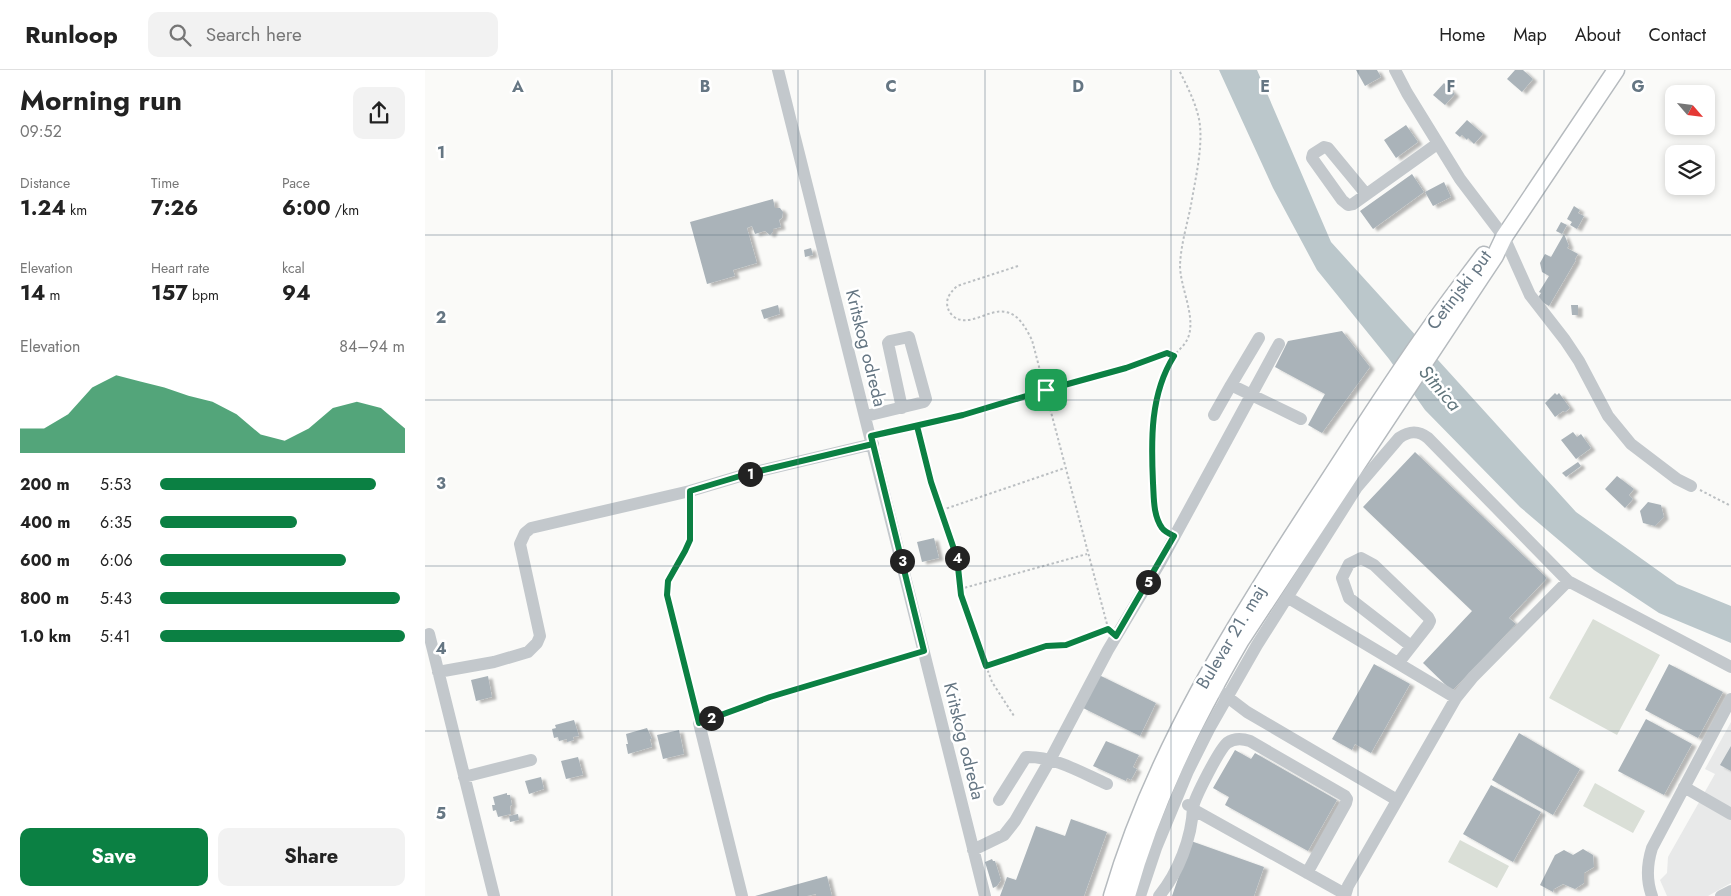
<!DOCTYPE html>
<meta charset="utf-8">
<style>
body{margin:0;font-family:Jost,sans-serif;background:#f2f2f2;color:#222;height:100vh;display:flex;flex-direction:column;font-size:19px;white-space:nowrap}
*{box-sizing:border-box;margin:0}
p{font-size:16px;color:#767676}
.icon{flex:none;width:28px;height:28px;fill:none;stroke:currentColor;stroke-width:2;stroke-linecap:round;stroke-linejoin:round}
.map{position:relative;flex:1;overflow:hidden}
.details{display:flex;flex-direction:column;background:#fff;width:425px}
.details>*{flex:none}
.needle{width:32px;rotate:118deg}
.fabs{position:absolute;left:1240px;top:15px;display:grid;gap:10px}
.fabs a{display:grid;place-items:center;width:50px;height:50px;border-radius:10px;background:#fff;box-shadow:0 2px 8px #0003;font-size:25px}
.pin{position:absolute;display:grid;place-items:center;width:42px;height:42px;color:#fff;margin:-21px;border-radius:10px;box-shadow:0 2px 8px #0006}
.km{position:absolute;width:25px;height:25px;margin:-12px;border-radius:50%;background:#222;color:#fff;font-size:14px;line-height:25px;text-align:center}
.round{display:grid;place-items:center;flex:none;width:52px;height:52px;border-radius:10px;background:#f2f2f2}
.head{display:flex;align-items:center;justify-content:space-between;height:85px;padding:0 20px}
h1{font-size:28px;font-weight:700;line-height:38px}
.stats{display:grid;grid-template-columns:repeat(3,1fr);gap:8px;height:85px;padding:5px 20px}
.stats div{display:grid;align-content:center}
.stats b{font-size:21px;font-weight:700}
.stats small{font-size:14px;font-weight:400}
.stats p{font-size:14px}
.chart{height:140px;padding:10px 20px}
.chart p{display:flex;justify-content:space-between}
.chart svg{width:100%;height:90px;margin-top:5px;fill:#0b8043;opacity:.7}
.button{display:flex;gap:10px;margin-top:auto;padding:10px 20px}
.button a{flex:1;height:58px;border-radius:10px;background:#0b8043;color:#fff;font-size:20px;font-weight:700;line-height:58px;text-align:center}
.button a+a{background:#f2f2f2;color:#222}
ul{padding:0 20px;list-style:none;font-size:16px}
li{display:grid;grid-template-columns:80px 60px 1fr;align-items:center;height:38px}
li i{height:12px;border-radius:6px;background:#0b8043}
header{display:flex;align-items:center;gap:30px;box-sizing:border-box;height:70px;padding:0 25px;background:#fff;border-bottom:1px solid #e0e0e0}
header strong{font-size:24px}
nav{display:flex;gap:28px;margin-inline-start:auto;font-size:18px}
.search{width:350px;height:45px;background:#f2f2f2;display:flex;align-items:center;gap:12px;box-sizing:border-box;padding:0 18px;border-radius:10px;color:#767676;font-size:19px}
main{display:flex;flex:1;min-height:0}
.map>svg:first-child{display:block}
</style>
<header>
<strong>Runloop</strong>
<div class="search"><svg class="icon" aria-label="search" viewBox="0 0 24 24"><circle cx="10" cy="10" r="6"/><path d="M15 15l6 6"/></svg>Search here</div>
<nav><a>Home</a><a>Map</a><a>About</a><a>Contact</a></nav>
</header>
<main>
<section class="details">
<div class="head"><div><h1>Morning run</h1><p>09:52</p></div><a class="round"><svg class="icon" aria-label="share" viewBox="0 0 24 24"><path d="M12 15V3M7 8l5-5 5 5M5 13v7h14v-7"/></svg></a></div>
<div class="stats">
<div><p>Distance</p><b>1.24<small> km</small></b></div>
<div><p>Time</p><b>7:26</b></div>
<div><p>Pace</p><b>6:00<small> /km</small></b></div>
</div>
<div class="stats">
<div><p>Elevation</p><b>14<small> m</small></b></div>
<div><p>Heart rate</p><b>157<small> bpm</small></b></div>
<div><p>kcal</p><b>94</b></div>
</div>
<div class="chart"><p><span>Elevation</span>84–94 m</p>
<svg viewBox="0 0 160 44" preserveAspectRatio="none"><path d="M0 44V32L10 32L20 25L30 12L40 6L50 9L60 12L70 16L80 19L90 25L100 35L110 38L120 32L130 22L140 19L150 22L160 32V44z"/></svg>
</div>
<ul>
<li><b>200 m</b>5:53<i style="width:88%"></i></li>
<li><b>400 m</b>6:35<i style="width:56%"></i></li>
<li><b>600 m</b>6:06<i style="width:76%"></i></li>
<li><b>800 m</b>5:43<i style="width:98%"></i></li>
<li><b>1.0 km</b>5:41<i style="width:100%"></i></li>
</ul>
<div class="button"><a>Save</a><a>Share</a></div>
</section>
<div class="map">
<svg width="1306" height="826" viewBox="0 0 1306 826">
<defs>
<filter id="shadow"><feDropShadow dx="4.5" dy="2.5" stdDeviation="1" flood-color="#0004"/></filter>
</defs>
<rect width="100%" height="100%" fill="#fafaf8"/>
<path fill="#e8e9e9" d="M 1306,652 L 1306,813 L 1283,826 L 1242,826 L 1235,810 L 1242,803 L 1243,787 L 1290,704 L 1280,699 Z"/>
<path fill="#dadfd7" d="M 1168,549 L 1235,585 L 1192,665 L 1124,628 Z
M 1170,713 L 1220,741 L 1208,763 L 1158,736 Z
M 1035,770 L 1084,796 L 1072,818 L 1023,792 Z"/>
<path fill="#bbc7cb" d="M 794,0 L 832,0 L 906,172 L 1151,442 L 1252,514 L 1306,536 L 1306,573 L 1234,543 L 1169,500 L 1095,437 L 1000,340 L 964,289 L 892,200 L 848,118 Z"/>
<path fill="#aab3b9" filter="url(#shadow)" d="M 931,0 L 952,0 L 956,7 L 940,16 Z
M 1090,0 L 1098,0 L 1108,9 L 1097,22 L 1082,9 Z
M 1019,13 L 1030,24 L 1020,35 L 1008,25 Z
M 1042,50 L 1058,64 L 1049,74 L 1043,68 L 1042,70 L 1037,65 L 1035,67 L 1030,63 Z
M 981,55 L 993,72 L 971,88 L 959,70 Z
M 987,104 L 999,122 L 948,159 L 935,141 Z
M 1019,112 L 1026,127 L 1008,136 L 1000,122 Z
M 348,129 L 350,138 L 355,138 L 358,142 L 357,148 L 354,150 L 356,157 L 348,159 L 348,162 L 345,165 L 340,161 L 330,164 L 327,156 L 322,158 L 332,193 L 308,200 L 310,206 L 282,214 L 265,152 Z
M 1149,136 L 1155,140 L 1153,143 L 1159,146 L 1152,159 L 1145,155 L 1147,152 L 1142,149 Z
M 1136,152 L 1142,155 L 1137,164 L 1131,161 Z
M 1139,164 L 1144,176 L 1142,178 L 1153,184 L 1150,189 L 1151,190 L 1124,236 L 1112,229 L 1116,223 L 1114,222 L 1124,206 L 1117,202 L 1115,193 L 1120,184 L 1126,187 Z
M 386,178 L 388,185 L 380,187 L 379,180 Z
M 353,235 L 355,244 L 339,249 L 336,240 Z
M 1146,235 L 1153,235 L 1153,245 L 1147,245 Z
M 917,261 L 945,297 L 897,363 L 883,355 L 900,324 L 850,297 L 863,271 Z
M 1130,323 L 1132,325 L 1134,323 L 1145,338 L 1140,342 L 1138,341 L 1130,347 L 1120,333 Z
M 1148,362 L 1152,367 L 1156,364 L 1166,378 L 1151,389 L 1136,370 Z
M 990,382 L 1122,508 L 1084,548 L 1091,554 L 1027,621 L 998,593 L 1047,541 L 938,437 Z
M 1153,392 L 1156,396 L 1141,407 L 1137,403 Z
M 1192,406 L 1209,419 L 1204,425 L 1208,429 L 1200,438 L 1180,419 Z
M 1223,432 L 1236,435 L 1239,447 L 1230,456 L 1218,453 L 1215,441 Z
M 509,468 L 514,488 L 497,492 L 492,472 Z
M 949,594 L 985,614 L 946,683 L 930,674 L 927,680 L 907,669 Z
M 1244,594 L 1298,622 L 1273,668 L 1220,640 Z
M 674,605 L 731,633 L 715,666 L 658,638 Z
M 63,606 L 67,627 L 51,631 L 46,610 Z
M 1221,649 L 1267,674 L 1239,725 L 1193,701 Z
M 149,650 L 154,666 L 148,667 L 149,670 L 142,672 L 142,669 L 134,671 L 133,667 L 129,668 L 127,659 L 131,658 L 130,655 Z
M 222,658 L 227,669 L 225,669 L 227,677 L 203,684 L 201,674 L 203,674 L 201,664 Z
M 254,660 L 259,684 L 238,689 L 232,665 Z
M 1094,663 L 1155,699 L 1128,745 L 1067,710 Z
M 681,671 L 714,685 L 708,697 L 712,699 L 706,710 L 702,708 L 701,711 L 668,696 Z
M 1306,676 L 1306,701 L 1295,695 Z
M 810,680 L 826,689 L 830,683 L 912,730 L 883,781 L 800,735 L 804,727 L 788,718 Z
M 153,687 L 158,705 L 141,709 L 136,691 Z
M 116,707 L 119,719 L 104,724 L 100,711 Z
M 1066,715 L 1116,742 L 1088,792 L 1038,764 Z
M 82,723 L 82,725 L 85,725 L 87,735 L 85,736 L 86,744 L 73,747 L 71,740 L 68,741 L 67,735 L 70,735 L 68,727 Z
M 93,744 L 94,750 L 85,752 L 84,746 Z
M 646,749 L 682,762 L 659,826 L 575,826 L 582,807 L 591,810 L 611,756 L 640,766 Z
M 766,771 L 839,797 L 829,826 L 747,826 Z
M 1158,779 L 1168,785 L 1169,797 L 1159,803 L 1159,813 L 1150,819 L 1138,814 L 1129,819 L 1128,822 L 1115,815 L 1130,785 L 1139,780 L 1148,785 Z
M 567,789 L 568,791 L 570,791 L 576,810 L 572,816 L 568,818 L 560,792 Z
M 402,806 L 407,826 L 391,826 L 391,824 L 382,826 L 330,826 Z"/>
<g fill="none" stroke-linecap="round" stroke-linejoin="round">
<defs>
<path id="major" d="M 687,826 C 729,682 809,555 890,431 C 928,373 965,314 1005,258 C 1022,233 1041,209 1059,185
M 702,826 C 727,735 769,651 816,570 L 1056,207 L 1070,186 L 1079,167 L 1191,0"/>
</defs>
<use href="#major" stroke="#b5babe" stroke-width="19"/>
<path stroke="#bbbfc2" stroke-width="2" stroke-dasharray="2.5 2.5" stroke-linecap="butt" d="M 593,196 L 532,216 C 527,221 523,225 522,232 C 522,238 524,242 528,246 C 543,259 564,238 581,242 C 595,245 601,259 607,270 L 683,558
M 492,356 L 507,412 L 531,488 L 535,525 L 567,612 L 589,646
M 456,364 L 538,345 L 621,320 L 701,298 L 742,283 L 749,286
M 1275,420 L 1306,436
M 265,432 L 265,470 L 260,481 L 243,511 L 242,525 L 272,641
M 517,440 L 640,398
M 740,461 C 724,447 725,366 729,343 C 731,331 734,319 739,307 C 741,300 744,292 748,287 C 754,279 761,275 764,265 C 770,244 755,217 755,195 C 756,174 762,155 766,135 C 770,110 779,74 774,49 C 770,31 762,16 754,0
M 535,519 L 662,484
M 562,596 L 621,576 L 641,575 L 681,560
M 284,649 L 345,627 L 487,584"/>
<path stroke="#c3c8cc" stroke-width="12" d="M 353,0 L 560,826
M 970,0 L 982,23 L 1035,109 L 1079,167 L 1105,225 L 1140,270 L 1154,291 L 1183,346 L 1206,374 L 1252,409 L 1266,416
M 941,124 L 903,78 L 899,77 L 888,84 L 887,88 L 917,130 L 923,135 L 928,134 L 1012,74
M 834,268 L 806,315 L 876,349
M 789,345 L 806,315
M 441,346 L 499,332 L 501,329 L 484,267 L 465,271 L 463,273 L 477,338
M 862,527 L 1031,628
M 4,564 L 69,826
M 974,592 L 1003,555 L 1005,551 L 1003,547 L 949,495 L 936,488 L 924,494 L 917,508 L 924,528 L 986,576
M 13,602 L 69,592 L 103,582 L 112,573 L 115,566 L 95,474 L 100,463 L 106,458 L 265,421 L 322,404 L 448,374
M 797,623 L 822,642 L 972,730
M 274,653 L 317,826
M 39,707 L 106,690
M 1259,717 L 1306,744
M 574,730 L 601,687 C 629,686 657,703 682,714
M 548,780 L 579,765 L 590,751 L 625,690 L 683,580 L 735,493 L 854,274
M 882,803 L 921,733 L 922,729 L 920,726 L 825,671 C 816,668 809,668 802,673 C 794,680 770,727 768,737 L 771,741 L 920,824
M 715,826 L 731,778 L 763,701 L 784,659 L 832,575 L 932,417 L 974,368 C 984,361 993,360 1003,368 L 1143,511 L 1306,597
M 734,826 C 753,803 767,768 768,737 L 763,735
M 920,826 L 923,816 L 1031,628 L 1048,607 L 1143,511
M 1227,826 C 1221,810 1222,794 1227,778 L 1306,629
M 1296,826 L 1306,821"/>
<use href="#major" stroke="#fff" stroke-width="16"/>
</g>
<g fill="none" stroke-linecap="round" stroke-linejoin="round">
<defs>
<path id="route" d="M 621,320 L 538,345 L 446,366 L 448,374 L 322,404 L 265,421 L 265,470 L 260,481 L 243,511 L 242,525 L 274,653 L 345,627 L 499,581 L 448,374 L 446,366 L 492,356 L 506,412 L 532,488 L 536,525 L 561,596 L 621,576 L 641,575 L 683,559 L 691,566 L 749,466 C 745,464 740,462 737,458 C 728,445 729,428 728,413 C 726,370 725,324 749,286 L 742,283 L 701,298 L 621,320"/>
</defs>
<use href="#route" stroke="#fff" stroke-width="10"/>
<use href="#route" stroke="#0b8043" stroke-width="6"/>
</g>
<path fill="none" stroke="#657683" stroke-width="1" stroke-opacity="0.55" d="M 187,0 L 187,826M 373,0 L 373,826M 560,0 L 560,826M 746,0 L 746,826M 933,0 L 933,826M 1119,0 L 1119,826M 0,165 L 1306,165M 0,330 L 1306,330M 0,496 L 1306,496M 0,661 L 1306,661"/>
<g text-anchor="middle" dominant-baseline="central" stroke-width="5" stroke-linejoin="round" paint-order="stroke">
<g font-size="18" fill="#657683" stroke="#fff">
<text transform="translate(1034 220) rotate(-53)">Cetinjski put</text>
<text transform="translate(441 278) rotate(76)">Kritskog odreda</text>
<text transform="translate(806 567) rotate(-59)">Bulevar 21. maj</text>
<text transform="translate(539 671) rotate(76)">Kritskog odreda</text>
</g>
<g font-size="19" font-style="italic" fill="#60757c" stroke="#fff">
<text transform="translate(1015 318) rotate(49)">Sitnica</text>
</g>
</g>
<g font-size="16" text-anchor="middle" font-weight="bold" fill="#657683" stroke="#fff" stroke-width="5" stroke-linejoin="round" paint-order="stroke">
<text x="93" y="22">A</text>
<text x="280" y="22">B</text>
<text x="466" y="22">C</text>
<text x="653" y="22">D</text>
<text x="840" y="22">E</text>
<text x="1026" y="22">F</text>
<text x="1213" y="22">G</text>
<text x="16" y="88">1</text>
<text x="16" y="253">2</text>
<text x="16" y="419">3</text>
<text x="16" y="584">4</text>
<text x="16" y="749">5</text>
</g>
</svg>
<div class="fabs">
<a><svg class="needle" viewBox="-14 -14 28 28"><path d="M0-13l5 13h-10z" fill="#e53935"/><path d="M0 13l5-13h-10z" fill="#767676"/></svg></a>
<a><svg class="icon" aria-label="layers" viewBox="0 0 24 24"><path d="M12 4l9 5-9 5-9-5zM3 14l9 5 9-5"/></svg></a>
</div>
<div class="pin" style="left:621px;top:320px;background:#1e9e55"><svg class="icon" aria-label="arrive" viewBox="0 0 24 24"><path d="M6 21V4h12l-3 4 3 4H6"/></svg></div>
<b class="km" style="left:325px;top:404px">1</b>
<b class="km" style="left:286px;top:648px">2</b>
<b class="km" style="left:477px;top:491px">3</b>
<b class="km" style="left:532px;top:488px">4</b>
<b class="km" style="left:723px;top:512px">5</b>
</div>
</main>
